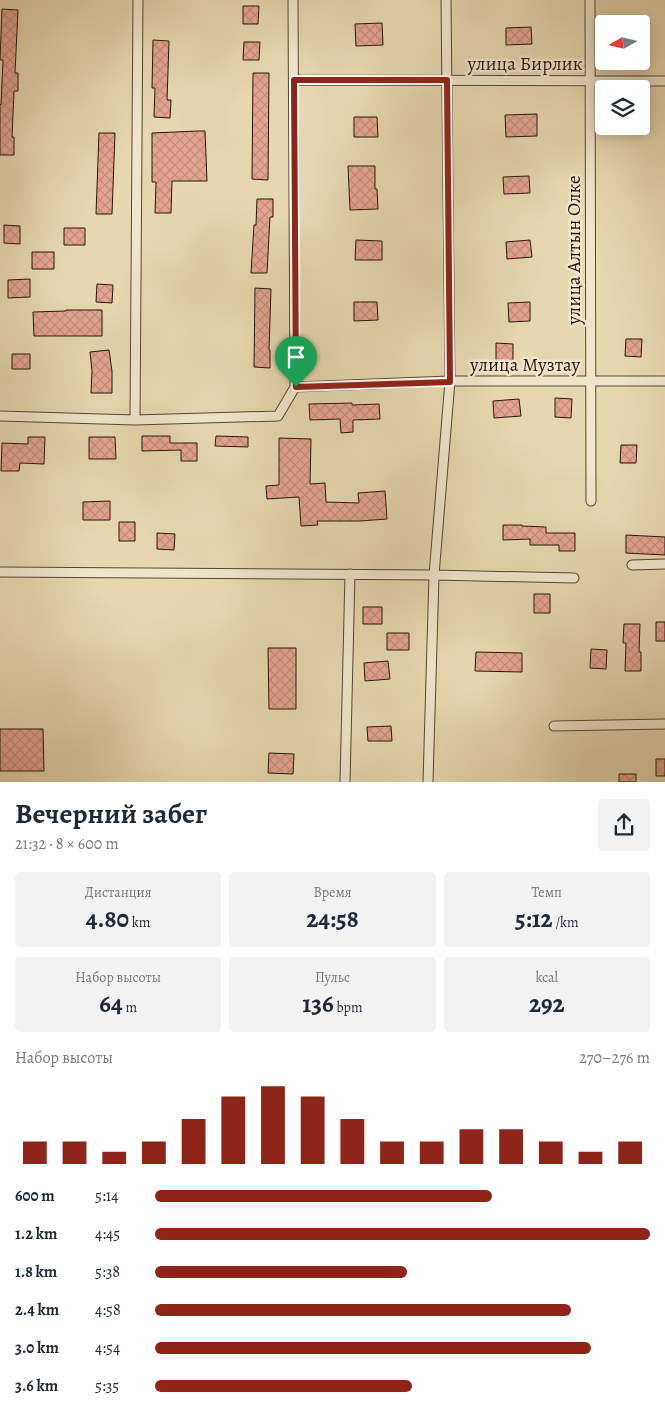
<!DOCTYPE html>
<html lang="ru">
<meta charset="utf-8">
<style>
body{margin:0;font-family:Alegreya,serif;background:#f2f2f3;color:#1f2937;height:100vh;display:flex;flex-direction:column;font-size:19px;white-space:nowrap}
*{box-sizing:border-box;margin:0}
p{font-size:16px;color:#747a83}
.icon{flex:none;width:28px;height:28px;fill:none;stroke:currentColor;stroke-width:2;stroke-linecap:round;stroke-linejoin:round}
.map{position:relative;height:782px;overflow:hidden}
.sheet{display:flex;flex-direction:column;background:#fff;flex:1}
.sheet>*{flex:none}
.needle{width:32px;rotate:262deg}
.controls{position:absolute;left:595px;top:15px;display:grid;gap:10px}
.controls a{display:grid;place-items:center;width:55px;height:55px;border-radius:5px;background:#fff;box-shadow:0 2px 12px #0003;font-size:25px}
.pin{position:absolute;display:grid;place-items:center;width:42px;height:42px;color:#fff;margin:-51px -21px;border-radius:50% 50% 50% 0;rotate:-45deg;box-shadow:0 0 5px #0007}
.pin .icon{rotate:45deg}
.round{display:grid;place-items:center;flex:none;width:52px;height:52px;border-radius:5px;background:#f2f2f3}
.overview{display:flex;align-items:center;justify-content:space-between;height:85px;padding:0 15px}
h1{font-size:28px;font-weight:700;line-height:38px}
.figures{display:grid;grid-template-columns:repeat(3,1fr);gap:8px;height:85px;padding:5px 15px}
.figures div{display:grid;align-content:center;border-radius:5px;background:#f2f2f3;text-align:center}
.figures b{font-size:25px;font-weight:700}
.figures small{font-size:14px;font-weight:400}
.figures p{font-size:14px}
.chart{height:140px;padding:10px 15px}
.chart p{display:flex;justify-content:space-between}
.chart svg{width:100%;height:90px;margin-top:5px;stroke:#8f2418;stroke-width:6}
ul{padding:0 15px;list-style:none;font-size:16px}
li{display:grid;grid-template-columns:80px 60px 1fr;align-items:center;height:38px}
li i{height:12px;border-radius:6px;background:#8f2418}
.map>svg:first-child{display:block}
</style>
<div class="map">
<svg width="665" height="782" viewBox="0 0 665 782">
<defs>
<pattern id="building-cross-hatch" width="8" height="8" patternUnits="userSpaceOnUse" patternTransform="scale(1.25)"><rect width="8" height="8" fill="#e4a48f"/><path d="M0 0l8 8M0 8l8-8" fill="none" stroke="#c48c7a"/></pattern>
</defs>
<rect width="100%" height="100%" fill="#e5d7ae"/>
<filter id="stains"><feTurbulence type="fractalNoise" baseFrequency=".004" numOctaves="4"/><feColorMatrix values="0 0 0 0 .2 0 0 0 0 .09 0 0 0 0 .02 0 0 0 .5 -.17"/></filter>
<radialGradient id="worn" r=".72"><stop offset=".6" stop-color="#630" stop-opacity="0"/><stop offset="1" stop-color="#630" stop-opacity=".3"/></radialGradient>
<path fill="url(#building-cross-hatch)" stroke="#27170e" d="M 243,6 L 259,6 L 258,24 L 243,24 Z
M 2,9 L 18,10 L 15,73 L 18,73 L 18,91 L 14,91 L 12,137 L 14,137 L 14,155 L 0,155 L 0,104 L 1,105 L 3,60 L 0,60 Z
M 382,23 L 383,45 L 356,46 L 355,24 Z
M 531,27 L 532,44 L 506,45 L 506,28 Z
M 153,40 L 169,41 L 167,100 L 171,100 L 170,118 L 154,117 L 155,88 L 152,88 Z
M 244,42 L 260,42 L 259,60 L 243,60 Z
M 253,73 L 269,73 L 268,180 L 252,179 Z
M 537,114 L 537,136 L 506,137 L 505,115 Z
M 354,117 L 377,117 L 378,137 L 354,137 Z
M 198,131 L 205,131 L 207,181 L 172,181 L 171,213 L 155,213 L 156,182 L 152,182 L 152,133 Z
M 99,133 L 115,133 L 112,214 L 96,214 Z
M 348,166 L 375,166 L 375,189 L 377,189 L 378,209 L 350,210 Z
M 529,176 L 530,193 L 504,194 L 503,177 Z
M 257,199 L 273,199 L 273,217 L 270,217 L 267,273 L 251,273 L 254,225 L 256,225 Z
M 4,225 L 20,226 L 20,244 L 4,243 Z
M 64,228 L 85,228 L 85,245 L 64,245 Z
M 356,240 L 382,241 L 382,260 L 355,260 Z
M 530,240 L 532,257 L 507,259 L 506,242 Z
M 32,252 L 54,252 L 54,269 L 32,269 Z
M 30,279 L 30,297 L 8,298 L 8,280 Z
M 97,284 L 113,285 L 112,303 L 96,302 Z
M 255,288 L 271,289 L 269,350 L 270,350 L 270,368 L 254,367 Z
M 354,302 L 377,302 L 378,320 L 354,321 Z
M 530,302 L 530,321 L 509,322 L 508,303 Z
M 66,310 L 102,310 L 102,336 L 34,336 L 33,312 L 66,311 Z
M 626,339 L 642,339 L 641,357 L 625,356 Z
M 496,343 L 513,344 L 513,362 L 496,361 Z
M 109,350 L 112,371 L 112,393 L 91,393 L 92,371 L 90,352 Z
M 12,354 L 30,354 L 30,369 L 12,369 Z
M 555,398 L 572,399 L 571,418 L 555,417 Z
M 519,399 L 521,416 L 494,418 L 493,401 Z
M 352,403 L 352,405 L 379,404 L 380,419 L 353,420 L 353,432 L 341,433 L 340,419 L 310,420 L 309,404 Z
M 142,436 L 170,436 L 170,443 L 197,443 L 197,461 L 181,461 L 181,450 L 142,451 Z
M 216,436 L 248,437 L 248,447 L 215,446 Z
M 28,437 L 45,437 L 44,464 L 20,463 L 19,471 L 1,471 L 2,443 L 28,444 Z
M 89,437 L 115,437 L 116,459 L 89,459 Z
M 279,438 L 311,439 L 310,484 L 325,483 L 326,502 L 359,503 L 358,493 L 385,491 L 387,519 L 360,521 L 317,521 L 318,525 L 301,526 L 299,497 L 267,499 L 266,486 L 279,485 Z
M 621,445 L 637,445 L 636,463 L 620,463 Z
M 110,501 L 110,520 L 83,520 L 83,502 Z
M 119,522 L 135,522 L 135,541 L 119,541 Z
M 503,525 L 522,525 L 522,526 L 546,527 L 546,533 L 575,533 L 575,551 L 559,551 L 559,545 L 530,545 L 530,539 L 503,540 Z
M 157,533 L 175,534 L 174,550 L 157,549 Z
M 626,535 L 665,537 L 665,555 L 626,553 Z
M 534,594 L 550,594 L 550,613 L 534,613 Z
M 363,607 L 382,607 L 382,624 L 363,624 Z
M 656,622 L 665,622 L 665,641 L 656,641 Z
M 624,624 L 640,624 L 639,652 L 641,652 L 641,671 L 625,671 L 626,643 L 623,643 Z
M 387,633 L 409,633 L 409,650 L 387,650 Z
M 268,648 L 296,648 L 296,709 L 269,709 Z
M 591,649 L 607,650 L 606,669 L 590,668 Z
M 476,652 L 522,653 L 522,672 L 475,671 Z
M 388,661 L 390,679 L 365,681 L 364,663 Z
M 391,726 L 392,741 L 368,741 L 367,727 Z
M 0,729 L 43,729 L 44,771 L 0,771 Z
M 269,753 L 294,754 L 293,774 L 268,773 Z
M 656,759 L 665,759 L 665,776 L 656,776 Z
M 619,774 L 636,774 L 636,782 L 619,782 Z"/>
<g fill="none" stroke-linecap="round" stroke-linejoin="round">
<defs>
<path id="minor" d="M 590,0 L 591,501
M 294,80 L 665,81
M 295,387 L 450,381 L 665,381
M 0,416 L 135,420 L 278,416 L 295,387 L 293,0
M 135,420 L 138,0
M 632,565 L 665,564
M 0,572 L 434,575 L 574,578
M 554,726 L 665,724
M 345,782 L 350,574
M 428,782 L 434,575 L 450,381 L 446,0"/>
</defs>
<use href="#minor" stroke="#564736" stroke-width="11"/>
<use href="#minor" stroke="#eee5ca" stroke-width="9"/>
</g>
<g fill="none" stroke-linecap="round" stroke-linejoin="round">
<defs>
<path id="route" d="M 294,80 L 447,80 L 450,382 L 296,387 Z"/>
</defs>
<use href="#route" stroke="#fff" stroke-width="10"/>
<use href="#route" stroke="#8f2418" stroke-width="6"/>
</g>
<g text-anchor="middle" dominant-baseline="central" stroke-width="5" stroke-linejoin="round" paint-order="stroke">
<g font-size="19" fill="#27170e" stroke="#eee5ca">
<text x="525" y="64">улица Бирлик</text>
<text transform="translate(574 250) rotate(-90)">улица Алтын Олке</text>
<text x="525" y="365">улица Музтау</text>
</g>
</g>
<rect width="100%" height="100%" filter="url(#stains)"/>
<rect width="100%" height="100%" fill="url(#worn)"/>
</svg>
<div class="controls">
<a><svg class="needle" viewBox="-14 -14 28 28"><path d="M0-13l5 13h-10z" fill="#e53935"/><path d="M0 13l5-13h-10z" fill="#747a83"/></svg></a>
<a><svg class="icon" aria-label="layers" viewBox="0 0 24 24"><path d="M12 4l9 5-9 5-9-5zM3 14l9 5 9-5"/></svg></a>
</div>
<div class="pin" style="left:296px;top:387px;background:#1e9e55"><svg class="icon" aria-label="arrive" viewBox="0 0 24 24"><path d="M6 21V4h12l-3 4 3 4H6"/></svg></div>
</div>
<section class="sheet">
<div class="overview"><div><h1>Вечерний забег</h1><p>21:32 · 8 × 600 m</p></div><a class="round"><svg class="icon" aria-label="share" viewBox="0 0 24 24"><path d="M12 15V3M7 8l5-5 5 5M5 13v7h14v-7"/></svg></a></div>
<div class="figures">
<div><p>Дистанция</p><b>4.80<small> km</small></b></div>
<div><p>Время</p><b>24:58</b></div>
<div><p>Темп</p><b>5:12<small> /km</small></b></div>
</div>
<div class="figures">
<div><p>Набор высоты</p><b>64<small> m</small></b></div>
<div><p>Пульс</p><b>136<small> bpm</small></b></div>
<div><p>kcal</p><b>292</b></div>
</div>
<div class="chart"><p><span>Набор высоты</span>270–276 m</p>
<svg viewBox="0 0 160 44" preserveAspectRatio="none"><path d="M5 44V33M15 44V33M25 44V38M35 44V33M45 44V22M55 44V11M65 44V6M75 44V11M85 44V22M95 44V33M105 44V33M115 44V27M125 44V27M135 44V33M145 44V38M155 44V33"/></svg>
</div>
<ul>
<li><b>600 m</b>5:14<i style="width:68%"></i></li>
<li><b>1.2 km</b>4:45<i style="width:100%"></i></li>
<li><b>1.8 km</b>5:38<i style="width:51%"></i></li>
<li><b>2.4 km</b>4:58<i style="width:84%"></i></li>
<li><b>3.0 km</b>4:54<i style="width:88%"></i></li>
<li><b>3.6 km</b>5:35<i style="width:52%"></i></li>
</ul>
</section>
